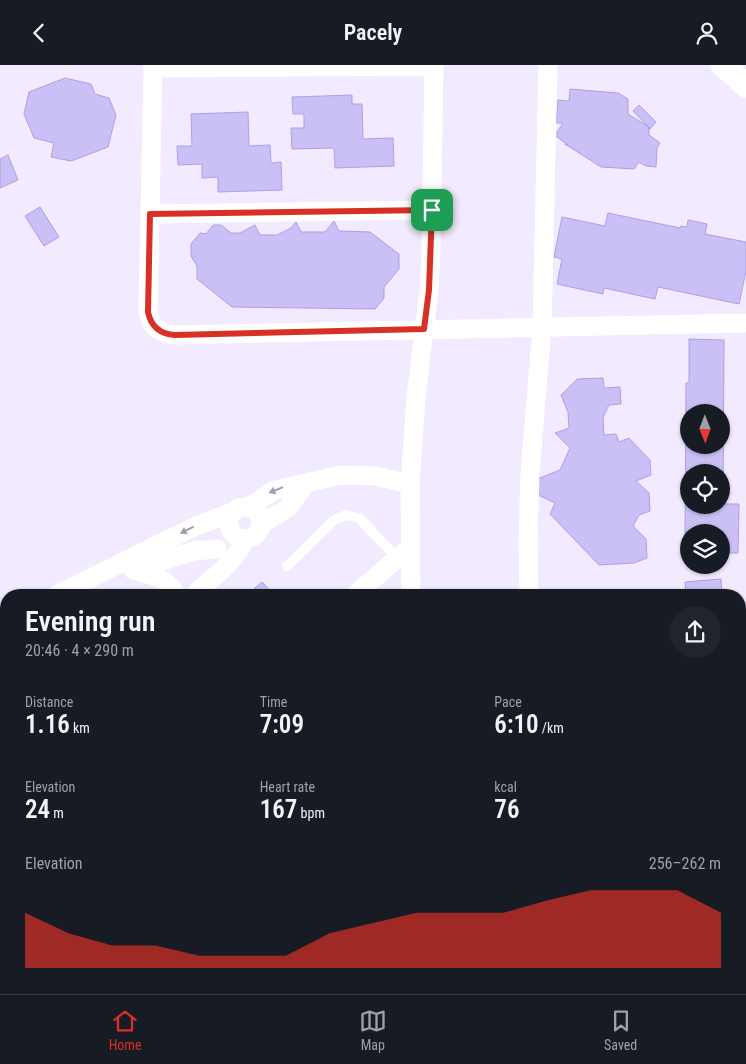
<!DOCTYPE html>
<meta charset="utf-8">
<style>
body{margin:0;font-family:"Roboto Condensed",sans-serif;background:#20242c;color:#f1f3f6;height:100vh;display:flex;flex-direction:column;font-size:19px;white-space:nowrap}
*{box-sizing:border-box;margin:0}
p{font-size:16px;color:#9ea1a6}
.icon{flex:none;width:28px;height:28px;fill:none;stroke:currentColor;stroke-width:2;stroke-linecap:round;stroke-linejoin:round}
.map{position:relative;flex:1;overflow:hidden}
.drawer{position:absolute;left:0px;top:524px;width:746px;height:406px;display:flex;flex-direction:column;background:#171b24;border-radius:20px 20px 0 0;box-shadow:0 1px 4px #0004}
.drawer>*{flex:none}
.needle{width:32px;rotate:179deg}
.buttons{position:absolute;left:680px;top:339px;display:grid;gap:10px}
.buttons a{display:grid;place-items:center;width:50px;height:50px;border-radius:50%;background:#171b24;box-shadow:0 1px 4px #0004;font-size:25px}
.pin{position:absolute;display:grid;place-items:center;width:42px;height:42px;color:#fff;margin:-21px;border-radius:10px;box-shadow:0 2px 8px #0006}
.round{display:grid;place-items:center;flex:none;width:52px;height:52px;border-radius:26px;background:#20242c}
.overview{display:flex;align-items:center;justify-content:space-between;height:85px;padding:0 25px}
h1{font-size:28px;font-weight:600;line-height:38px}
.metrics{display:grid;grid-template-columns:repeat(3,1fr);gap:8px;height:85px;padding:5px 25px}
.metrics div{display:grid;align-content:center}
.metrics b{font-size:25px;font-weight:600}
.metrics small{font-size:14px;font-weight:400}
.metrics p{font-size:14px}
.chart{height:140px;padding:10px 25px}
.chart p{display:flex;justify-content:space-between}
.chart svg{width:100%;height:90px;margin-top:5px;fill:#d93025;opacity:.7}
header{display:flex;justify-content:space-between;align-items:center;height:65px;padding:0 25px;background:#171b24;font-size:22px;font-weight:600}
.tabs{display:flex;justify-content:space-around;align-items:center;height:70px;border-top:1px solid #363941;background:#171b24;font-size:14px;color:#9ea1a6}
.tabs a{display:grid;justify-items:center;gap:2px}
.tabs .on{color:#d93025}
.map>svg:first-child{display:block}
</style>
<header><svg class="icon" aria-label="back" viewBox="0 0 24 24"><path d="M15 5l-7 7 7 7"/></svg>Pacely<svg class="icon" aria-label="person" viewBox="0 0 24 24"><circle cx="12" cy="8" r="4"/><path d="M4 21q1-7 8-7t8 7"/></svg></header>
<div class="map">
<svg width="746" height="929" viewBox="0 0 746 929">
<rect width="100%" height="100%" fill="#f2eafe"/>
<path fill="#cac0f5" stroke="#aba0e8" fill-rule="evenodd" d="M 65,13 L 91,19 L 95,29 L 109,33 L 116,50 L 108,82 L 71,96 L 51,92 L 54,78 L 34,73 L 24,49 L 29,27 Z
M 570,24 L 618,28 L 628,34 L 628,49 L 649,62 L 649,70 L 660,78 L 657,83 L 656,102 L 646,101 L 639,97 L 634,104 L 601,102 L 565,79 L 568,80 L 557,72 L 557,67 L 563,58 L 556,58 L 558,35 L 569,36 Z
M 352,30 L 352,39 L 362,39 L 363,74 L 393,73 L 394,101 L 335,103 L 334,83 L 292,84 L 291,63 L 304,63 L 304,49 L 293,49 L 292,32 Z
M 639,40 L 656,57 L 650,64 L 633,46 Z
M 248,47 L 249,81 L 270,80 L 271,98 L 281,97 L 282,125 L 218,127 L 218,112 L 202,113 L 202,99 L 178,100 L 177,81 L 192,81 L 191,49 Z
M 8,90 L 18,115 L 0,123 L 0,94 Z
M 40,142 L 59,172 L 44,181 L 25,151 Z
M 608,148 L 680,163 L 681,161 L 687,162 L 688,155 L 707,159 L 705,169 L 746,177 L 746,206 L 739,239 L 658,222 L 655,234 L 604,223 L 603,229 L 557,219 L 562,194 L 554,192 L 562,152 L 605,161 Z
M 334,156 L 339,166 L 370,167 L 399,189 L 399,204 L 384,222 L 384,233 L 375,244 L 232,242 L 197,214 L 197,201 L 191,191 L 191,179 L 200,168 L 206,169 L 213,160 L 221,160 L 231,168 L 240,168 L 255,160 L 260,170 L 277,170 L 291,163 L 296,157 L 301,167 L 325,167 Z
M 689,274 L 724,275 L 723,439 L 739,439 L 738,488 L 721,488 L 721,468 L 689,468 L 689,471 L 685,471 L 686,318 L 689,318 ZM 689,348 L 721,348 L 721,380 L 689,380 ZM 689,408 L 721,408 L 721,440 L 689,440 Z
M 603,313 L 604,323 L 620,322 L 621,339 L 609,340 L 603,352 L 604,370 L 616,369 L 619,377 L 629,373 L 650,395 L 651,410 L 636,416 L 649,428 L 650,446 L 639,450 L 633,461 L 646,474 L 647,493 L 634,498 L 599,500 L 550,449 L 555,438 L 536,429 L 535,415 L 560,405 L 570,383 L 555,368 L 569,363 L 568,347 L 561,330 L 577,314 Z
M 721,514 L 722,530 L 686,530 L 685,517 Z
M 262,517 L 274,530 L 247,530 Z
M 740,643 L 746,643 L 746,728 L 740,729 Z
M 746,763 L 746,850 L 740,831 L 740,765 Z
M 6,777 L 6,830 L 0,823 L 0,783 Z
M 90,924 L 172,924 L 176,929 L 95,929 Z
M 381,924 L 430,924 L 431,929 L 372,929 L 371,926 Z"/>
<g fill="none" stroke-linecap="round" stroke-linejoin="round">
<path stroke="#fff" stroke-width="10" d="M 287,501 L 334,455 L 346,450 L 359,453 L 397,493"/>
<path stroke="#fff" stroke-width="19" d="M 153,0 L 148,247 C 151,262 160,269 175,270 L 746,258
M 153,3 L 434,1
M 150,149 L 432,145
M229 458a16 16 0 1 1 32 0a16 16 0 1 1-32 0Z
M 249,442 L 275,425 L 341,410 L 376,411 L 410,419
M 262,459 L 288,443 L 306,418
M 133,505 C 150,510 168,512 176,530
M 134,505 L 194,486 L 217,484
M 56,530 L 196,461 L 233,447
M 194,530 C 211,513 236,498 245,474
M 355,530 L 410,482
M 411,530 L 410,419 L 416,332 L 429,225 L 431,185 L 434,0
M 529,530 L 528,477 L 530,408 L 542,262 L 548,0
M 0,557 L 6,554
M 0,724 L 6,711
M 740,752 L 746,751
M 0,874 L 6,881
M 47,924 L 52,929
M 205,924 L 210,929
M 316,924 L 317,929
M 473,924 L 475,929
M 591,924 L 593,929"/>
<path stroke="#fff" stroke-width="24" d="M 723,0 L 746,21"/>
</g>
<defs><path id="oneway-solid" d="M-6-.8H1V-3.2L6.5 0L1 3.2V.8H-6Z" transform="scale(1.25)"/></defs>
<g fill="#9f9cb6">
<use href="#oneway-solid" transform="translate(276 425) rotate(158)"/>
<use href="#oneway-solid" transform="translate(187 465) rotate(153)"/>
</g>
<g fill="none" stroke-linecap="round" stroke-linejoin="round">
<defs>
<path id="route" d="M 432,145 L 429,225 L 424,264 L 175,270 C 160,269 151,262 148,247 L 150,149 Z"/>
</defs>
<use href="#route" stroke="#fff" stroke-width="10"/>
<use href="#route" stroke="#d93025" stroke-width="6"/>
</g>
</svg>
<div class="buttons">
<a><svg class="needle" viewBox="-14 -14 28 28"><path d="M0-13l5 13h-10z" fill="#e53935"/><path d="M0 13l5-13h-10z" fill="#9ea1a6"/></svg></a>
<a><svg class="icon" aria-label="locate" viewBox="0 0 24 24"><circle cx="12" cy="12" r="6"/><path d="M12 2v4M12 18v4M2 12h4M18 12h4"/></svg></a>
<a><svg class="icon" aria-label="layers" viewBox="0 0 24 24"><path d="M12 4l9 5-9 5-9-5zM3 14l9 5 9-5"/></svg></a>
</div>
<div class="pin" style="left:432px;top:145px;background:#1e9e55"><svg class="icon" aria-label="arrive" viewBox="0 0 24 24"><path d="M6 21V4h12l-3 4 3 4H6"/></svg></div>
<section class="drawer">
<div class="overview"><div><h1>Evening run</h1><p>20:46 · 4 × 290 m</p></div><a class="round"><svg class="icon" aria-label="share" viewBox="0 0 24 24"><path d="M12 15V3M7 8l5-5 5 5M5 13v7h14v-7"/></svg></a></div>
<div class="metrics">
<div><p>Distance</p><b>1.16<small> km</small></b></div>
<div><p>Time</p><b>7:09</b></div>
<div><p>Pace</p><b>6:10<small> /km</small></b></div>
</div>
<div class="metrics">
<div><p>Elevation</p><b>24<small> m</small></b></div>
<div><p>Heart rate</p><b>167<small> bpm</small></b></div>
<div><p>kcal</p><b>76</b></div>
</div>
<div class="chart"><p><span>Elevation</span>256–262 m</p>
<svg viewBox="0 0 160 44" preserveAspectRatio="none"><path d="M0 44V17L10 27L20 33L30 33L40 38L50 38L60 38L70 27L80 22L90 17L100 17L110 17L120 11L130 6L140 6L150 6L160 17V44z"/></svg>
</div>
</section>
</div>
<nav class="tabs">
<a class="on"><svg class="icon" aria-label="home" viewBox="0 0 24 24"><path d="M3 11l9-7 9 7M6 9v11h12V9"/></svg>Home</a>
<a><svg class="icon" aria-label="map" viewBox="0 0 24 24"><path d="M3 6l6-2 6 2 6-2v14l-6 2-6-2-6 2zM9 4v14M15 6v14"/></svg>Map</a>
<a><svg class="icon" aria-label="saved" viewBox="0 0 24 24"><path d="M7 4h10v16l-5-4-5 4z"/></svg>Saved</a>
</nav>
